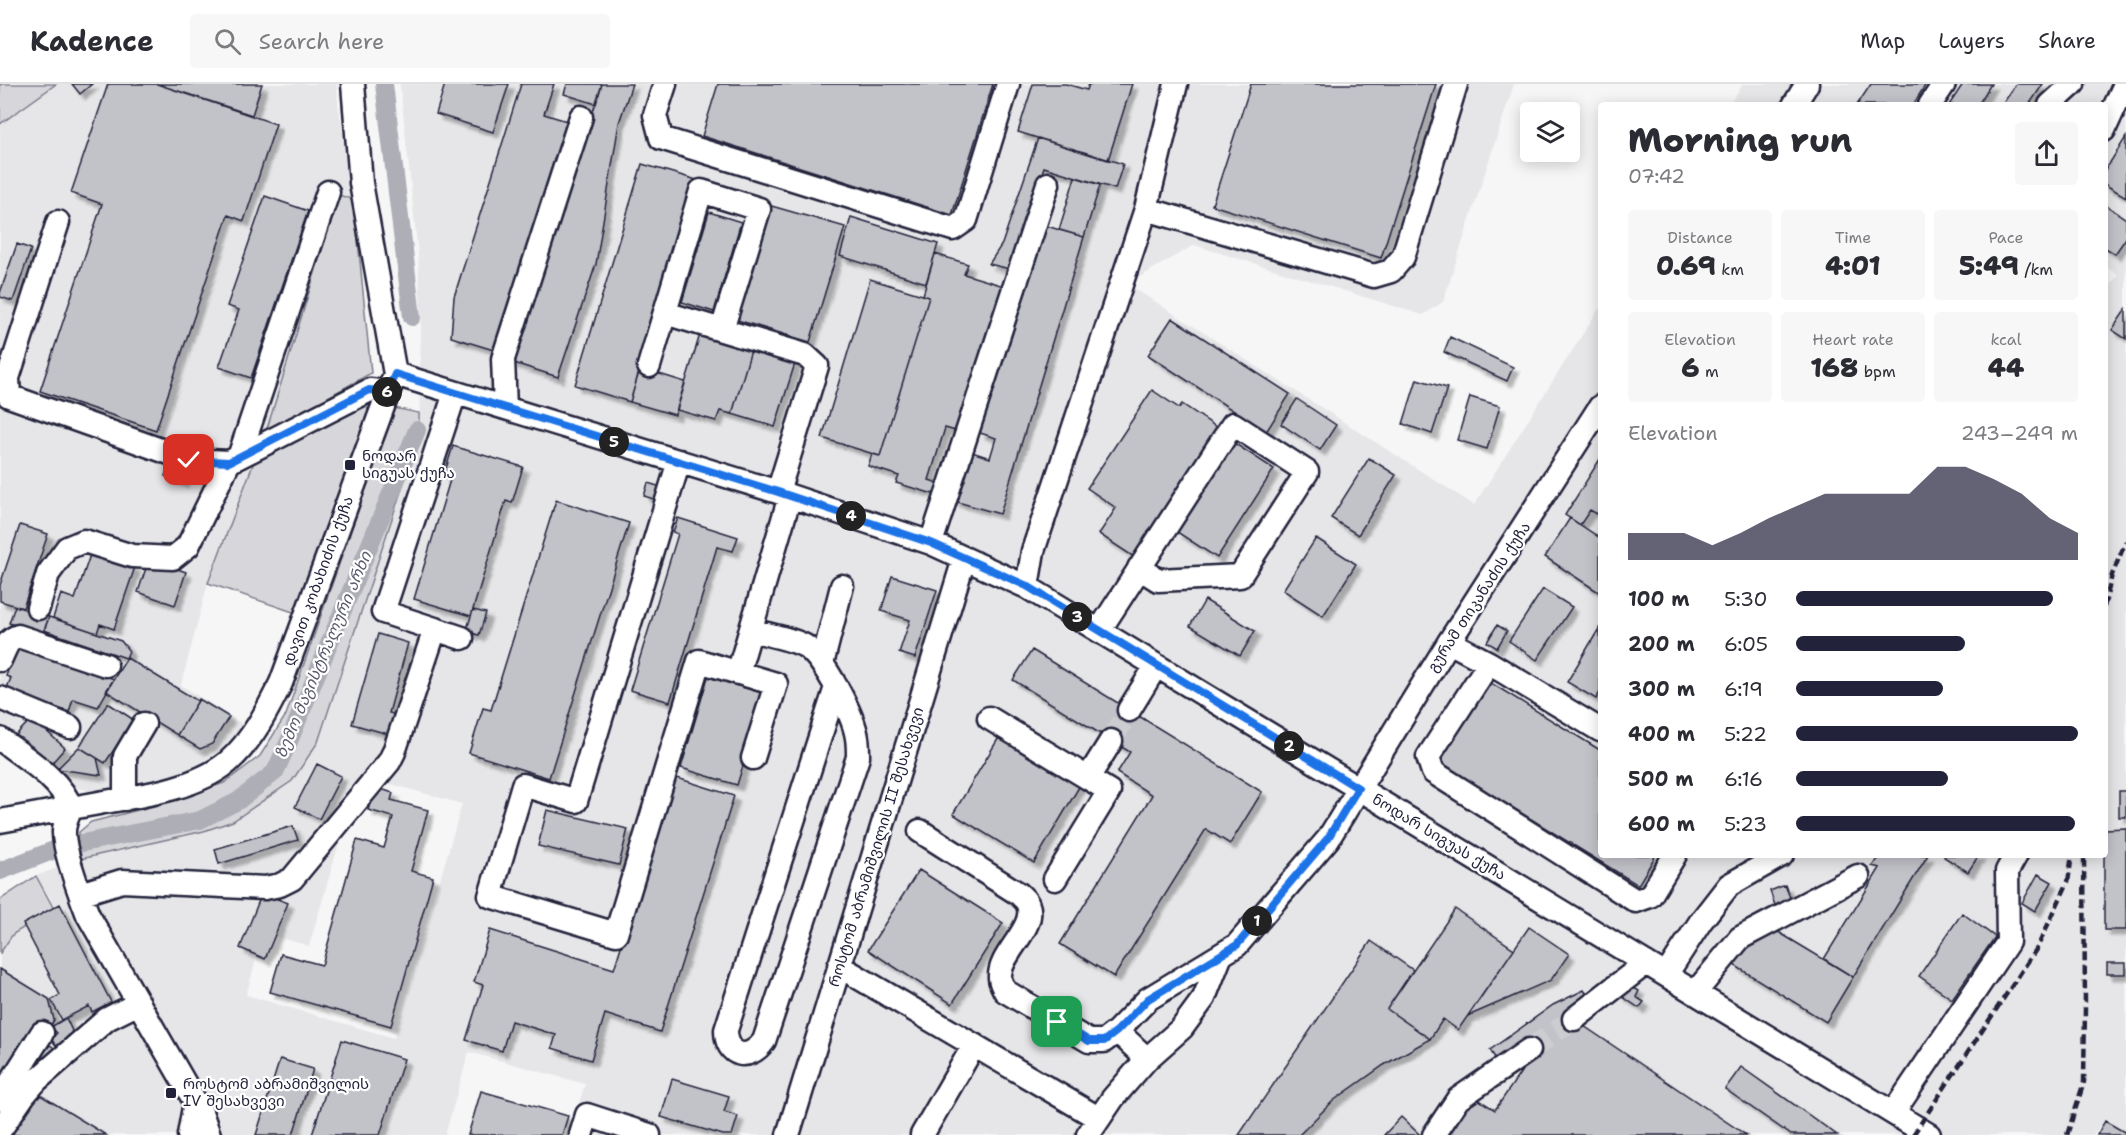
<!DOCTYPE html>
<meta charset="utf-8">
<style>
body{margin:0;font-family:"Shantell Sans","Noto Sans Georgian",sans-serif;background:#f7f7f7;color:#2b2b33;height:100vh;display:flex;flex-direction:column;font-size:22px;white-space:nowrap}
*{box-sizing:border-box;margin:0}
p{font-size:20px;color:#7c7c81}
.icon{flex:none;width:33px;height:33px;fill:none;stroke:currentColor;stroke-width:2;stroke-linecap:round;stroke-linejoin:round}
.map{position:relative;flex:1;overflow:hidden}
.side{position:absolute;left:1598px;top:18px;width:510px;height:756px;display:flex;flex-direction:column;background:#fff;border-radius:6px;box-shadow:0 3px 15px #0003}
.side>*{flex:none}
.buttons{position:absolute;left:1520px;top:18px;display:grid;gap:12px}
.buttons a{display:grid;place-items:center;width:60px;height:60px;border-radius:6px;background:#fff;box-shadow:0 3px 15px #0003;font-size:30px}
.pin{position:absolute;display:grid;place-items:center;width:51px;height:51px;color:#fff;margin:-26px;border-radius:12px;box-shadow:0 3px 9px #0006}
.km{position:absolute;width:30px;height:30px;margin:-15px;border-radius:50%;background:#222;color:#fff;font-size:16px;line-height:30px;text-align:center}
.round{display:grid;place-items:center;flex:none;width:63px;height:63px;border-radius:6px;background:#f7f7f7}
.head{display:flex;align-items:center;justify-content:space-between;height:102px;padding:0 30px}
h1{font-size:33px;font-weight:800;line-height:45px}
.metrics{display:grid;grid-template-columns:repeat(3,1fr);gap:9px;height:102px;padding:6px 30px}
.metrics div{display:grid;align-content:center;border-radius:6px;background:#f7f7f7;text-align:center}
.metrics b{font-size:26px;font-weight:800}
.metrics small{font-size:16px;font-weight:400}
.metrics p{font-size:16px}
.chart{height:168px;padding:12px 30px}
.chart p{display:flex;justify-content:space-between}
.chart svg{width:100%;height:108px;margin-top:6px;fill:#22223b;opacity:.7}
ul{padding:0 30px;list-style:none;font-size:20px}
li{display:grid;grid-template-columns:96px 72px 1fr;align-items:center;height:45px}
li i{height:15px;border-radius:8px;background:#22223b}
header{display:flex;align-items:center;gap:36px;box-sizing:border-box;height:84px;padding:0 30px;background:#fff;border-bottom:2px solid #e1e1e2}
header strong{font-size:28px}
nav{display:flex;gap:33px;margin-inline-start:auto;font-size:21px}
.search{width:420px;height:54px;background:#f7f7f7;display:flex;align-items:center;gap:15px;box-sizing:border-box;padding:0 21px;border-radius:6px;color:#7c7c81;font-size:22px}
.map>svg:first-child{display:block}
</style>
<header>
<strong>Kadence</strong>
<div class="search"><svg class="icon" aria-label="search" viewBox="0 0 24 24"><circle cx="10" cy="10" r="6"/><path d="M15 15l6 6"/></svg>Search here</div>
<nav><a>Map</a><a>Layers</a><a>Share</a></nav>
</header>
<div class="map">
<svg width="2126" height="1051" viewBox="0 0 2126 1051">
<defs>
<filter id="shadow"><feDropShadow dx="5.5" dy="5.5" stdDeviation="1.5" flood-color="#0004"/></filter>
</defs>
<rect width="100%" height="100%" fill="#f6f6f7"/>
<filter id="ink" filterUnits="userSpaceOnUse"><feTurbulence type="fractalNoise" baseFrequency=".0167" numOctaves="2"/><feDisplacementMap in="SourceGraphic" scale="12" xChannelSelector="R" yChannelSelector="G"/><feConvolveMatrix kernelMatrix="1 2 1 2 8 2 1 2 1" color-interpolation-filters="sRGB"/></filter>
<g filter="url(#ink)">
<path fill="#e6e6e9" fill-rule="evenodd" d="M 49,0 L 337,0 L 338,20 L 354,116 L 340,111 L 266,348 L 208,499 L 181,601 L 250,645 L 204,684 L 164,695 L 89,707 L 66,701 L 0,649 L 0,36 Z
M 400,0 L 1514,0 L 1443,218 L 1423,231 L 1194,161 L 1138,194 L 1132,203 L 1474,421 L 1600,223 L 1600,771 L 2104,771 L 2104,211 L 2118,191 L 2105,182 L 2104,21 L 1729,21 L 1743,0 L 2126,0 L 2126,1051 L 2095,1051 L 2100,1041 L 2093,1051 L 569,1051 L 585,1000 L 469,968 L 445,1051 L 0,1051 L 0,869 L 13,850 L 54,825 L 50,814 L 36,792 L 80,775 L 204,747 L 233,737 L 292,697 L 419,353 L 421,232 L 418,170 ZM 359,691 L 462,720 L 394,954 L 246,911 L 264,849 L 309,862 Z"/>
<path fill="#d7d7db" stroke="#7c7c8b" stroke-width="1.5" d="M 0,0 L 56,0 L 0,40 Z
M 339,111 L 354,116 L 371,289 L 266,348 Z
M 366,317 L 369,332 L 296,529 L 208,499 L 257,370 Z
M 394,324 L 419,329 L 419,353 L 318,658 L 292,697 L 233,737 L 204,747 L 80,775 L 79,748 L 91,738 L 166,719 L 224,699 L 260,672 L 286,631 Z
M 36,792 L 54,825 L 13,850 L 0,869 L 0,816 Z"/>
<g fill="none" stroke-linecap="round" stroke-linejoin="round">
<path stroke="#aeaeb7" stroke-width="18" d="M 384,0 L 412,233
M 0,787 L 62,763 L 200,736 L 238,717 L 275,688 L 290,655 L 417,346"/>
</g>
<path fill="#c2c2c9" stroke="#22223b" stroke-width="1.5" filter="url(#shadow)" d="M 72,0 L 92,0 L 80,10 Z
M 108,0 L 157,0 L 276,40 L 244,137 L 228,131 L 156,346 L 40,307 L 102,120 L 71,109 Z
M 157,0 L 262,0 L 252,31 Z
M 445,0 L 509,0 L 493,48 L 436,30 Z
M 521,0 L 554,0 L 544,30 L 570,38 L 497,267 L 451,253 L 454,213 Z
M 567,0 L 602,0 L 596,20 L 564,10 Z
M 602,0 L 632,0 L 619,39 L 596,180 L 558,293 L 511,278 Z
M 718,0 L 993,0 L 952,131 L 702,52 Z
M 1033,0 L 1066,0 L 1087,6 L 1089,0 L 1132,0 L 1108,76 L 1018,48 Z
M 1251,0 L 1436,0 L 1381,174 L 1212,121 Z
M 1871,0 L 1926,0 L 1913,21 L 1857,21 Z
M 1963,0 L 1991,0 L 1978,21 L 1949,21 Z
M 2016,0 L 2043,0 L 2029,21 L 2002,21 Z
M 2126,53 L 2126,113 L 2104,100 L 2104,88 Z
M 1038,54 L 1123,80 L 1115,105 L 1044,83 L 1010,185 L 989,180 L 1002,160 Z
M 642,80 L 697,96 L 630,318 L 575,301 Z
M 1075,93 L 1100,101 L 1084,153 L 1059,146 Z
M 265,112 L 308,127 L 251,294 L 219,283 L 239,226 L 227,222 Z
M 2104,120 L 2126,135 L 2126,154 L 2115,170 L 2104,163 Z
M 768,121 L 845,143 L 810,258 L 734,235 Z
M 709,128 L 741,138 L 714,228 L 682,218 Z
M 851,133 L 938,160 L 926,199 L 840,172 Z
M 1043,141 L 1084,153 L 1000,430 L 954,417 L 969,367 L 990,374 L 996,354 L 980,349 Z
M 17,160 L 31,165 L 13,217 L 0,213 L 0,209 Z
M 935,170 L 968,180 L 964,190 L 1004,202 L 959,348 L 945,344 L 929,396 L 941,400 L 937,411 L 896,399 L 899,392 L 868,382 L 872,370 L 880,372 L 929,213 L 923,211 Z
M 870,195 L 929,213 L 880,372 L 822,354 Z
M 2126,225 L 2126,255 L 2112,246 Z
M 1172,234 L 1290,310 L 1266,348 L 1148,271 Z
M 701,247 L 752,263 L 732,330 L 720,327 L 716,337 L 677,326 Z
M 1450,253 L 1513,283 L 1507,297 L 1444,268 Z
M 752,263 L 796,276 L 775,343 L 732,330 Z
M 640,284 L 685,298 L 675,331 L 630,318 Z
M 1417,295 L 1447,304 L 1432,350 L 1403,340 Z
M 1152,306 L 1179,324 L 1182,320 L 1219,345 L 1134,473 L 1099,450 L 1116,424 L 1087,404 Z
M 1470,313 L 1500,322 L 1487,365 L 1457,356 Z
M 1297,315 L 1336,341 L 1320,366 L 1281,340 Z
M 1234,359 L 1274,385 L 1217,474 L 1177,448 Z
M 453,362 L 523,383 L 512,419 L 506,417 L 471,532 L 414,515 L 450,396 L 443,394 Z
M 1369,374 L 1396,391 L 1358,451 L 1331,434 Z
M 1600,375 L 1600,425 L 1597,430 L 1590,426 L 1580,441 L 1565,431 Z
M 169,380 L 187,384 L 182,398 L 165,392 Z
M 648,399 L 661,403 L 657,416 L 644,412 Z
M 556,416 L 629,439 L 549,694 L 469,669 L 483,624 L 491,626 Z
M 678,434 L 738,453 L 733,467 L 717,463 L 670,618 L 630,606 L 678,450 L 673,448 Z
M 1570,434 L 1600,454 L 1600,509 L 1545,473 Z
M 20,441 L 48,450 L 23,524 L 0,517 L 0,501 Z
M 1316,454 L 1356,480 L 1323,532 L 1283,506 Z
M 91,468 L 135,483 L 114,545 L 100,540 L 97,549 L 53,534 L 61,510 L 75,515 Z
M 149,475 L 186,488 L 175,521 L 138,508 Z
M 892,492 L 937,506 L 915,574 L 899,569 L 910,536 L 881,527 Z
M 1543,505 L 1572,523 L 1537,576 L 1509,557 Z
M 1205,516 L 1255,547 L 1240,572 L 1190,542 Z
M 15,522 L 49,533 L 43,550 L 9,539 Z
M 473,526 L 486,529 L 479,551 L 466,548 Z
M 49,533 L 121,557 L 129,567 L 126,574 L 44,546 Z
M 1497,541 L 1507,547 L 1497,564 L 1487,558 Z
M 1600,543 L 1600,608 L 1596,615 L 1567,598 Z
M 378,550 L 408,559 L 389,629 L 397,631 L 392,651 L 352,640 Z
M 17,561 L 114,595 L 98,623 L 73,615 L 69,628 L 6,606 L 11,594 L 6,592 Z
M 1032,566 L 1262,708 L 1230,760 L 1206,745 L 1114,893 L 1060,860 L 1152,711 L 1117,689 L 1130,668 L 1013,596 Z
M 127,574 L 198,617 L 177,651 L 106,607 Z
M 708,593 L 765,610 L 737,701 L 681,684 Z
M 1486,596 L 1600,666 L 1600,771 L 1656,771 L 1638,801 L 1437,677 Z
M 199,615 L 229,633 L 212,660 L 200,665 L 177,651 Z
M 108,619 L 134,636 L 105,679 L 79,663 Z
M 32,634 L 65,664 L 50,681 L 16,651 Z
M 1001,650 L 1082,698 L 1034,779 L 953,730 Z
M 79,663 L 97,674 L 101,691 L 57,685 Z
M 317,680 L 341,692 L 319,735 L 295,723 Z
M 674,693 L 734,712 L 660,948 L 605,930 L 591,976 L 552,964 L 556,951 L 511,937 L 502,967 L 466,956 L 483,901 L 474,898 L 490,846 L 614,885 Z
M 375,703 L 393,709 L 391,716 L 428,726 L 411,787 L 433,793 L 391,942 L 270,908 L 281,870 L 322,881 L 357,756 L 384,764 L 393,733 L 368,726 Z
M 2119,707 L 2126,707 L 2126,733 L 2119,733 Z
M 547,726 L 628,745 L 619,781 L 538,762 Z
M 293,742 L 298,756 L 219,780 L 215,765 Z
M 2126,744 L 2126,846 L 2104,846 L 2104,745 Z
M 1882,771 L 1928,771 L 1853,893 L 1824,875 L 1880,784 L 1872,782 Z
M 1945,771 L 1979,771 L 1968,788 L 1944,773 Z
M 919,786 L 1003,839 L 952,920 L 868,866 Z
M 2038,790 L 2052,798 L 2035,827 L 2022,819 Z
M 1785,801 L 1793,821 L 1777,827 L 1770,807 Z
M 262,809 L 288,819 L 265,875 L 240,864 Z
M 60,820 L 111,918 L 92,928 L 89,922 L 62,936 L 51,916 L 60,911 L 23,840 Z
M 1455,825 L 1514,865 L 1458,946 L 1443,935 L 1430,955 L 1387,925 Z
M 1962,829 L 1995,853 L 1952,915 L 1919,892 Z
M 1529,843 L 1569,870 L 1551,896 L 1468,932 Z
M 1775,846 L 1853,893 L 1826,938 L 1734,881 L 1751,853 Z
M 1371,857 L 1413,886 L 1387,925 L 1430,955 L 1384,981 L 1333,1017 L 1299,1051 L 1239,1051 Z
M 2107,879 L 2126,879 L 2126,890 L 2107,890 Z
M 0,885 L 49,915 L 54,936 L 46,949 L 33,941 L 0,996 Z
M 1628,900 L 1639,907 L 1636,913 L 1644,918 L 1639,924 L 1620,911 Z
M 1584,906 L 1590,915 L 1569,932 L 1746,1051 L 1447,1051 L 1473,1012 L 1495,1026 L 1534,969 L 1514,967 L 1512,963 L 1495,974 L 1490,966 L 1553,921 Z
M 66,934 L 72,947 L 59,965 L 51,955 L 57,949 L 51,943 Z
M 342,956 L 404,975 L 380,1051 L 312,1051 Z
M 50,961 L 57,966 L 44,983 L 37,978 Z
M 280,975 L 313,985 L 293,1051 L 256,1051 Z
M 1741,983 L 1837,1051 L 1791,1051 L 1725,1005 Z
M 672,995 L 729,1012 L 724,1028 L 738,1032 L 732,1051 L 723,1051 L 661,1033 Z
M 481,1007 L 568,1032 L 562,1051 L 468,1051 Z
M 37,1009 L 106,1051 L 11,1051 Z
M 1401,1033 L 1420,1051 L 1384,1051 Z
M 2105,1037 L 2126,1049 L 2126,1051 L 2097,1051 Z"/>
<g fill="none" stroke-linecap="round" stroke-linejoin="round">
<path stroke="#ccccd1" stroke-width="22" stroke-dasharray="22 11" stroke-linecap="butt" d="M 1111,657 L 1129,626
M 1529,966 L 1574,935"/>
<defs>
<path id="minor" d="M 665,0 L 655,31 L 661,54 L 953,145 L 966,136 L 1008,0
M 1794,21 L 1807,0
M 1930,21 L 1944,0
M 2050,21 L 2073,0
M 2104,46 L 2125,0
M 1146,125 L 1374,192 L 1391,187 L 1403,173 L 1456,0
M 58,138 L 8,294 L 9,312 L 189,376 L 229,378 L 370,306 L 387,308
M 665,229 L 805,271 L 817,282 L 778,408
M 649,282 L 701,107 L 759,125 L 722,246
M 395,290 L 778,408 L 931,459 L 1027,503 L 1929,1051
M 505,324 L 503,275 L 581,33
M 239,373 L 328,108
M 679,377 L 576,717 L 523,701 L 490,812 L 616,850 L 699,577 L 776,600 L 753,674
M 931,459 L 1048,100
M 1027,503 L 1033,467 L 1146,125 L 1176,0
M 38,524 L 48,490 L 67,464 L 84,457 L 132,472 L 173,474 L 188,462 L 229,378
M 435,545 L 462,554
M 751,546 C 765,550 793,555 805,562 C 824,574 854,632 857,654 C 858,660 858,667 858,673 L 764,957 C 749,978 726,973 726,946 L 836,603
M 1099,547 L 1233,340 L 1307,388 L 1240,492 L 1158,496 L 1139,484
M 1449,558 L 1489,579 L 1600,646
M 0,576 C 5,566 7,555 18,552 L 106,581
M 1489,579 L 1428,673 L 1433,688 L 1636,817 L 1650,812 L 1675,771
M 822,580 L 842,502
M 738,589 L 790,412
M 0,614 L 70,643
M 1129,626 L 1156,582
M 989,634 L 1088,694
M 0,655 C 24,673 62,696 71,724
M 125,715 L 125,672 L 144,640
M 71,724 C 68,732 64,739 64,747 C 63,766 81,813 88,831 L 201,1028 L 209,1051
M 0,737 C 33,731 66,725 99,719 C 139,712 196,705 228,678 C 252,657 267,627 281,599 L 395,290 L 361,99 L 353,0
M 920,747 L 1019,810 C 1022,813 1027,817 1028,821 C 1037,844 998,870 1000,894 C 1000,898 1003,903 1005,907 L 1089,957 L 1104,957 L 1117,947 L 1148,915 L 1237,861 L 1328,755 L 1449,558 L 1600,323
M 1055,795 L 1109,707 L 1088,694 L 1111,657
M 80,810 L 122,797 L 265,804 L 280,801 L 292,795 L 389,678 L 394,668 L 435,545 L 383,528 L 455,309
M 839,882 L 1098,1034
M 1666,891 L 1701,837 L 1729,801 L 1782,771
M 1695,909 L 1740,854 L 1858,792
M 1574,935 L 1646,879
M 1117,947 L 1147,975
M 0,1015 L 42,949
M 1893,1029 L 2008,858 L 2007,787 L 2016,771
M 0,1046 L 24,1011 L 37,996 L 107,935 L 139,919
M 189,1051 L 195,1018
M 581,1051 L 587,1031 L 649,1051
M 788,1051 L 964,475
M 922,1051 L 974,961
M 1088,1051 L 1113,1014 L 1147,975 L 1182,944 L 1204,914 L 1221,871
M 1434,1051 L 1458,1015 L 1529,966"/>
</defs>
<use href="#minor" stroke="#22223b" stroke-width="27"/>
<use href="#minor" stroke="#fff" stroke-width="22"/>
<path stroke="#22223b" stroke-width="4.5" stroke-dasharray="9 4.5" stroke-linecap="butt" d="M 2104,523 L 2112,491 L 2126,457
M 1913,1051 L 2037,864 L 2068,798 L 2072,771
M 2067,1051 L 2084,998 L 2085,922 L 2084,771"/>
</g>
</g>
<g fill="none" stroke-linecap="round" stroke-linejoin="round" filter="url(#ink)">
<defs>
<path id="route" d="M 189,376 L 229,378 L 369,306 L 387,308 L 395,290 L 778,408 L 931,459 L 1027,502 L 1358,704 L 1328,754 L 1237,861 L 1148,915 L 1117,947 L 1104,957 L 1089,957 L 1057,938"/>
</defs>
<use href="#route" stroke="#fff" stroke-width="12"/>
<use href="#route" stroke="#1a73e8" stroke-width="8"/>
</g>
<g fill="#22223b" stroke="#fff" stroke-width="2">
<rect x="344" y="375" width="12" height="12" rx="3"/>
<rect x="165" y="1003" width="12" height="12" rx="3"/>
</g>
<g text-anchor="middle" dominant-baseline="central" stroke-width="4.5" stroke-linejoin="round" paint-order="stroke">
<g font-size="15" fill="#22223b" stroke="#fff" text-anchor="start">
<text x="362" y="372">ნოდარ<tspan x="362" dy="17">სიგუას ქუჩა</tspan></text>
<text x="183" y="1000">როსტომ აბრამიშვილის<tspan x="183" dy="17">IV შესახვევი</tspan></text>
</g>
<g font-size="15" fill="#22223b" stroke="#fff">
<text transform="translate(318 497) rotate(-70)">დავით კობახიძის ქუჩა</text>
<text transform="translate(1479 513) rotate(-57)">გურამ თიკანაძის ქუჩა</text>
<text transform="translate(1439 753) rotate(31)">ნოდარ სიგუას ქუჩა</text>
<text transform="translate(876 763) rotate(-73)">როსტომ აბრამიშვილის II შესახვევი</text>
</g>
<g font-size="16" font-style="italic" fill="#5a5a6d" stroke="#fff">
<text transform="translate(323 571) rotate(-67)">ზემო მაგისტრალური არხი</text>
</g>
</g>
</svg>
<div class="buttons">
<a><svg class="icon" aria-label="layers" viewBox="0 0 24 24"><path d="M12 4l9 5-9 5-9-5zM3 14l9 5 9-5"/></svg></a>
</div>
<div class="pin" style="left:1057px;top:938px;background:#1e9e55"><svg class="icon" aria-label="arrive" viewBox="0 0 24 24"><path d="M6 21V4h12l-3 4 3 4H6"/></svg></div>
<div class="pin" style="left:189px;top:376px;background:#d93025"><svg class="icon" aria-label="check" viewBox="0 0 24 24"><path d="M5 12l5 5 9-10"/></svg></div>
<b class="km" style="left:1257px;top:837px">1</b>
<b class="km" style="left:1289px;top:662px">2</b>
<b class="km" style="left:1077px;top:533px">3</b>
<b class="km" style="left:851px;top:432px">4</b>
<b class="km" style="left:614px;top:358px">5</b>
<b class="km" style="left:387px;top:308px">6</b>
<section class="side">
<div class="head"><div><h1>Morning run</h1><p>07:42</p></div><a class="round"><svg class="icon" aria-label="share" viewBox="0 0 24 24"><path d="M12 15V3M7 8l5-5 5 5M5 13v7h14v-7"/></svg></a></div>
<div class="metrics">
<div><p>Distance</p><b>0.69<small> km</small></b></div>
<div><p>Time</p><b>4:01</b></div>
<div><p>Pace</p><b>5:49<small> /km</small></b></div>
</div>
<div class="metrics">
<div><p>Elevation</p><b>6<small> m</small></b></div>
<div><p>Heart rate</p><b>168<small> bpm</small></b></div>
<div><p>kcal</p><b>44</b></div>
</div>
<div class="chart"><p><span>Elevation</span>243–249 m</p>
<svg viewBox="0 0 160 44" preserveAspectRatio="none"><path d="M0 44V33L10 33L20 33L30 38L40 33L50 27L60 22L70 17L80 17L90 17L100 17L110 6L120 6L130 11L140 17L150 27L160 33V44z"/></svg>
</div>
<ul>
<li><b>100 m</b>5:30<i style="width:91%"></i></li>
<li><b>200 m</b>6:05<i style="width:60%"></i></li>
<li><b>300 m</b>6:19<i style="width:52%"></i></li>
<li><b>400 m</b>5:22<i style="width:100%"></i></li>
<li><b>500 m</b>6:16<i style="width:54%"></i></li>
<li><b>600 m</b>5:23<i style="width:99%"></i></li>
</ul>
</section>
</div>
